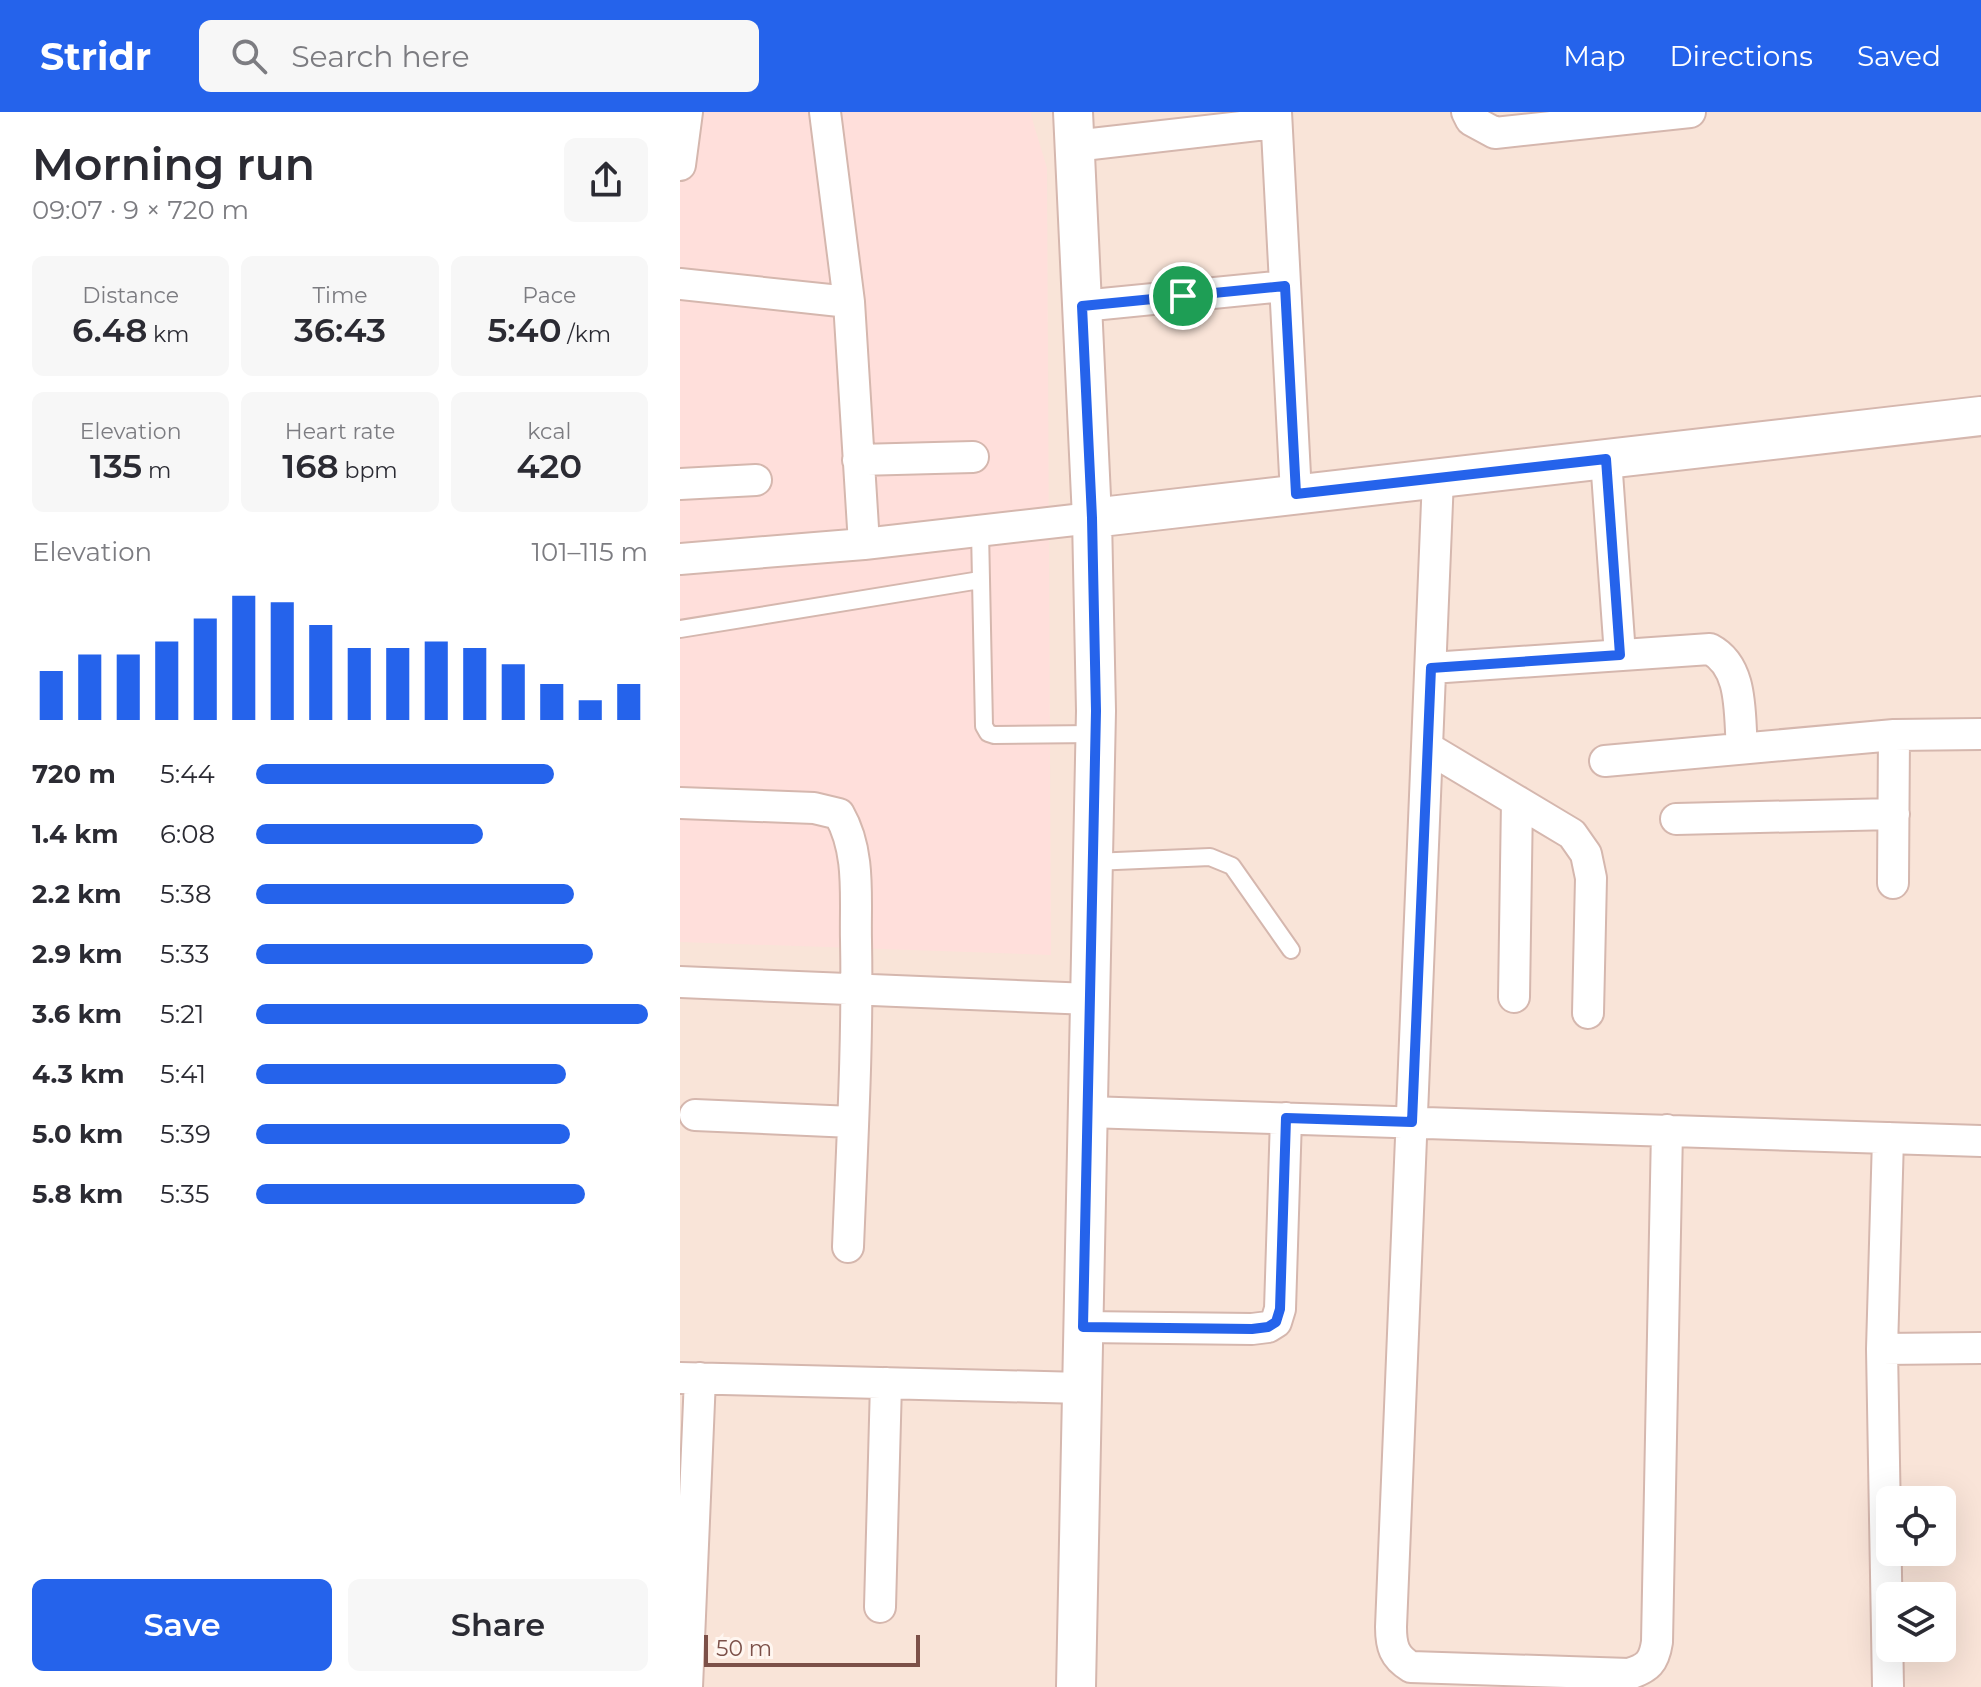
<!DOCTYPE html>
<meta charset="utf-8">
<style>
body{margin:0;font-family:Montserrat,sans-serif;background:#f7f7f7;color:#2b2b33;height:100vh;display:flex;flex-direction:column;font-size:30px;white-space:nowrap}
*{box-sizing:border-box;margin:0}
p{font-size:26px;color:#7c7c81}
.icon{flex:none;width:44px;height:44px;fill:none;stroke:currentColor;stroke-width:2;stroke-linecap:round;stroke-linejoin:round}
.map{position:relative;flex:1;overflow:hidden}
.panel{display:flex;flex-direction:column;background:#fff;width:680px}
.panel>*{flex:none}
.fabs{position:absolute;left:1196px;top:1374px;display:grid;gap:16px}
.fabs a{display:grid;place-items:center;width:80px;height:80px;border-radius:12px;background:#fff;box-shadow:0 8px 32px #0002;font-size:40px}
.scale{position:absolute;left:24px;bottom:20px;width:216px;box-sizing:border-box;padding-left:8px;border:4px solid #7c5048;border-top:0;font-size:22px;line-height:28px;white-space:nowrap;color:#7c5048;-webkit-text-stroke:6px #fff6f0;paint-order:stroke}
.pin{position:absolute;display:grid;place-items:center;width:68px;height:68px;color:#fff;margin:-34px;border:4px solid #fff;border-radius:50%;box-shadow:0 2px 8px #0007}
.round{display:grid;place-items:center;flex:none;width:84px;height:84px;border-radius:12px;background:#f7f7f7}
.summary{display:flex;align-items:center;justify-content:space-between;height:136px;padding:0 32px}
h1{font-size:44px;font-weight:600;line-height:60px}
.stats{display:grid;grid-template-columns:repeat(3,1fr);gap:12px;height:136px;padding:8px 32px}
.stats div{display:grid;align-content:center;border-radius:12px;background:#f7f7f7;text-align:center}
.stats b{font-size:34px;font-weight:600}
.stats small{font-size:22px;font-weight:400}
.stats p{font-size:22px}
.chart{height:224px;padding:16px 32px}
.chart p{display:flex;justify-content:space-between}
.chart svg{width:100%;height:144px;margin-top:8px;stroke:#2563eb;stroke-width:6}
.action{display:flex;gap:16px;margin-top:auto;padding:16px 32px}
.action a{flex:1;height:92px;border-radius:12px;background:#2563eb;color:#fff;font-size:32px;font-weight:600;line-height:92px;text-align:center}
.action a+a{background:#f7f7f7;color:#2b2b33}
ul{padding:0 32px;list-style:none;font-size:26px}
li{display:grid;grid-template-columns:128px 96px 1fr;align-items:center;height:60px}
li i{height:20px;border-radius:10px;background:#2563eb}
header{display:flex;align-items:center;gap:48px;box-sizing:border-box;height:112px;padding:0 40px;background:#2563eb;color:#fff}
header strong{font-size:38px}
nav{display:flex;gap:44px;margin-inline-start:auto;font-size:28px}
.search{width:560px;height:72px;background:#f7f7f7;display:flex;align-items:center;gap:20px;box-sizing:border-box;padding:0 28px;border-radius:12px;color:#7c7c81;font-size:30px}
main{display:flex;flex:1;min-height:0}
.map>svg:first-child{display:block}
</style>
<header>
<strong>Stridr</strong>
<div class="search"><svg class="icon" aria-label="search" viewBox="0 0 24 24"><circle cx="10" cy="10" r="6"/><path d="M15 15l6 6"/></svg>Search here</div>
<nav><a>Map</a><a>Directions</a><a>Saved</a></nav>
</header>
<main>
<section class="panel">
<div class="summary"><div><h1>Morning run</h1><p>09:07 · 9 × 720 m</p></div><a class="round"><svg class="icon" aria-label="share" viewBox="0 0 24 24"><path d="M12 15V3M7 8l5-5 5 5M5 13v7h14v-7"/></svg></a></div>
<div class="stats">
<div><p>Distance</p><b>6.48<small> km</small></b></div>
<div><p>Time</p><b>36:43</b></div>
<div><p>Pace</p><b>5:40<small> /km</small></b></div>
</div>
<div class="stats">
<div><p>Elevation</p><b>135<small> m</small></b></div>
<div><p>Heart rate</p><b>168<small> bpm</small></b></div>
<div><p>kcal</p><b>420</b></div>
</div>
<div class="chart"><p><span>Elevation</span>101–115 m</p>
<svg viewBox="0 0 160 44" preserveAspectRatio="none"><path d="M5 44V29M15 44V24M25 44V24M35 44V20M45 44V13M55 44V6M65 44V8M75 44V15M85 44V22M95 44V22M105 44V20M115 44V22M125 44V27M135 44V33M145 44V38M155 44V33"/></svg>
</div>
<ul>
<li><b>720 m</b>5:44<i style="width:76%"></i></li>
<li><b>1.4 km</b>6:08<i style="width:58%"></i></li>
<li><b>2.2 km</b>5:38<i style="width:81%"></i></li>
<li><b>2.9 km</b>5:33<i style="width:86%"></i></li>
<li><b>3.6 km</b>5:21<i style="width:100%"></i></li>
<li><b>4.3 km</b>5:41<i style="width:79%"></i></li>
<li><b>5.0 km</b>5:39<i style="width:80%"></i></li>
<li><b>5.8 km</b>5:35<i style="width:84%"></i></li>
</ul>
<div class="action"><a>Save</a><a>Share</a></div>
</section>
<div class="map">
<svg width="1301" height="1575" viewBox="0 0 1301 1575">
<rect width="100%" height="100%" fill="#fff1e8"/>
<path fill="#f9e4d8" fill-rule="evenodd" d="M 0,0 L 1301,0 L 1301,1575 L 0,1575 ZM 1210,1388 L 1262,1388 L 1262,1440 L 1210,1440 ZM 1210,1484 L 1262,1484 L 1262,1536 L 1210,1536 Z"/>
<path fill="#ffdfdb" d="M 0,0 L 350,0 L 367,56 L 371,843 L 0,830 Z"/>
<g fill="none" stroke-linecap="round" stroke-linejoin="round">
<defs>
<path id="service" d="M 300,419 L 304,614 L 308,621 L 314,623 L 416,622
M 0,517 L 300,468
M 413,750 L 530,745 L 552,754 L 611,838"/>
<path id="minor" d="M 596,0 L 616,382
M 787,0 L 791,8 L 815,21 L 1010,0
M 394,34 L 596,11
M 0,53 L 7,0
M 0,172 L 169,190 L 145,0
M 169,190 L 184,432
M 402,194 L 605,174
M 926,347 L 940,543
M 178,348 L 293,345
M 758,366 L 711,1515 C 711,1534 714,1545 731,1555 L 949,1562 C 968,1556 974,1550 977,1530 L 987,1018
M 0,372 L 76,368
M 0,447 L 184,432 L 412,406
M 751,556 L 1030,537 C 1064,555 1059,602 1062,636
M 748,636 L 892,722 L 906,742 L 911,766 L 908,901
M 925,649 L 1214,623 L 1301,622
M 0,691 L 134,696 L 159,702 C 181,740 175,786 176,828 C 178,930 172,1033 168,1135
M 996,707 L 1214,702
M 1213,771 L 1214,623
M 0,870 L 410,887
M 834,885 L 837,689
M 408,1000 L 1301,1029
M 15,1003 L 172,1010
M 403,1215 L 572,1217 L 588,1215 L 596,1210 L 600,1197 L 606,1006
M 1202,1237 L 1301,1236
M 0,1266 L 402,1276
M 200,1495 L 206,1271
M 7,1575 L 20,1266
M 1208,1575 L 1202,1237 L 1208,1026"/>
<path id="tertiary" d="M 393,0 L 412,406 L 416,599 L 396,1575
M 412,406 L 1301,304"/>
</defs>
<use href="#service" stroke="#d5b7ae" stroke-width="20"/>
<use href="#minor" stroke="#d5b7ae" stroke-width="34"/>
<use href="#tertiary" stroke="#d5b7ae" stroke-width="42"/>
<use href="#service" stroke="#fff" stroke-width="16"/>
<use href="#minor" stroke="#fff" stroke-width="30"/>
<use href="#tertiary" stroke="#fff" stroke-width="38"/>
</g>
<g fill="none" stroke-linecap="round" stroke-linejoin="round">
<defs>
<path id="route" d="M 605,174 L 616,382 L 926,347 L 940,543 L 751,556 L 732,1010 L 606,1006 L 600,1197 L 596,1210 L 588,1215 L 572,1217 L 403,1215 L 416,599 L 412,406 L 402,194 Z"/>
</defs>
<use href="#route" stroke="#fff" stroke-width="16"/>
<use href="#route" stroke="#2563eb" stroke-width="10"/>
</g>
</svg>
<div class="fabs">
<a><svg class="icon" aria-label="locate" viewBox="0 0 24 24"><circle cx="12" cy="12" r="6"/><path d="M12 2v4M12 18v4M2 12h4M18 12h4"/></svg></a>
<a><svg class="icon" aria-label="layers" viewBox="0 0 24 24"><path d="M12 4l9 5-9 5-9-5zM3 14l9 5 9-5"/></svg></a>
</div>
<div class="scale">50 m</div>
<div class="pin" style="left:503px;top:184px;background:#1e9e55"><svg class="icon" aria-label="arrive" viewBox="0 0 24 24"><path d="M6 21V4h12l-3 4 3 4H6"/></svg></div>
</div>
</main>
